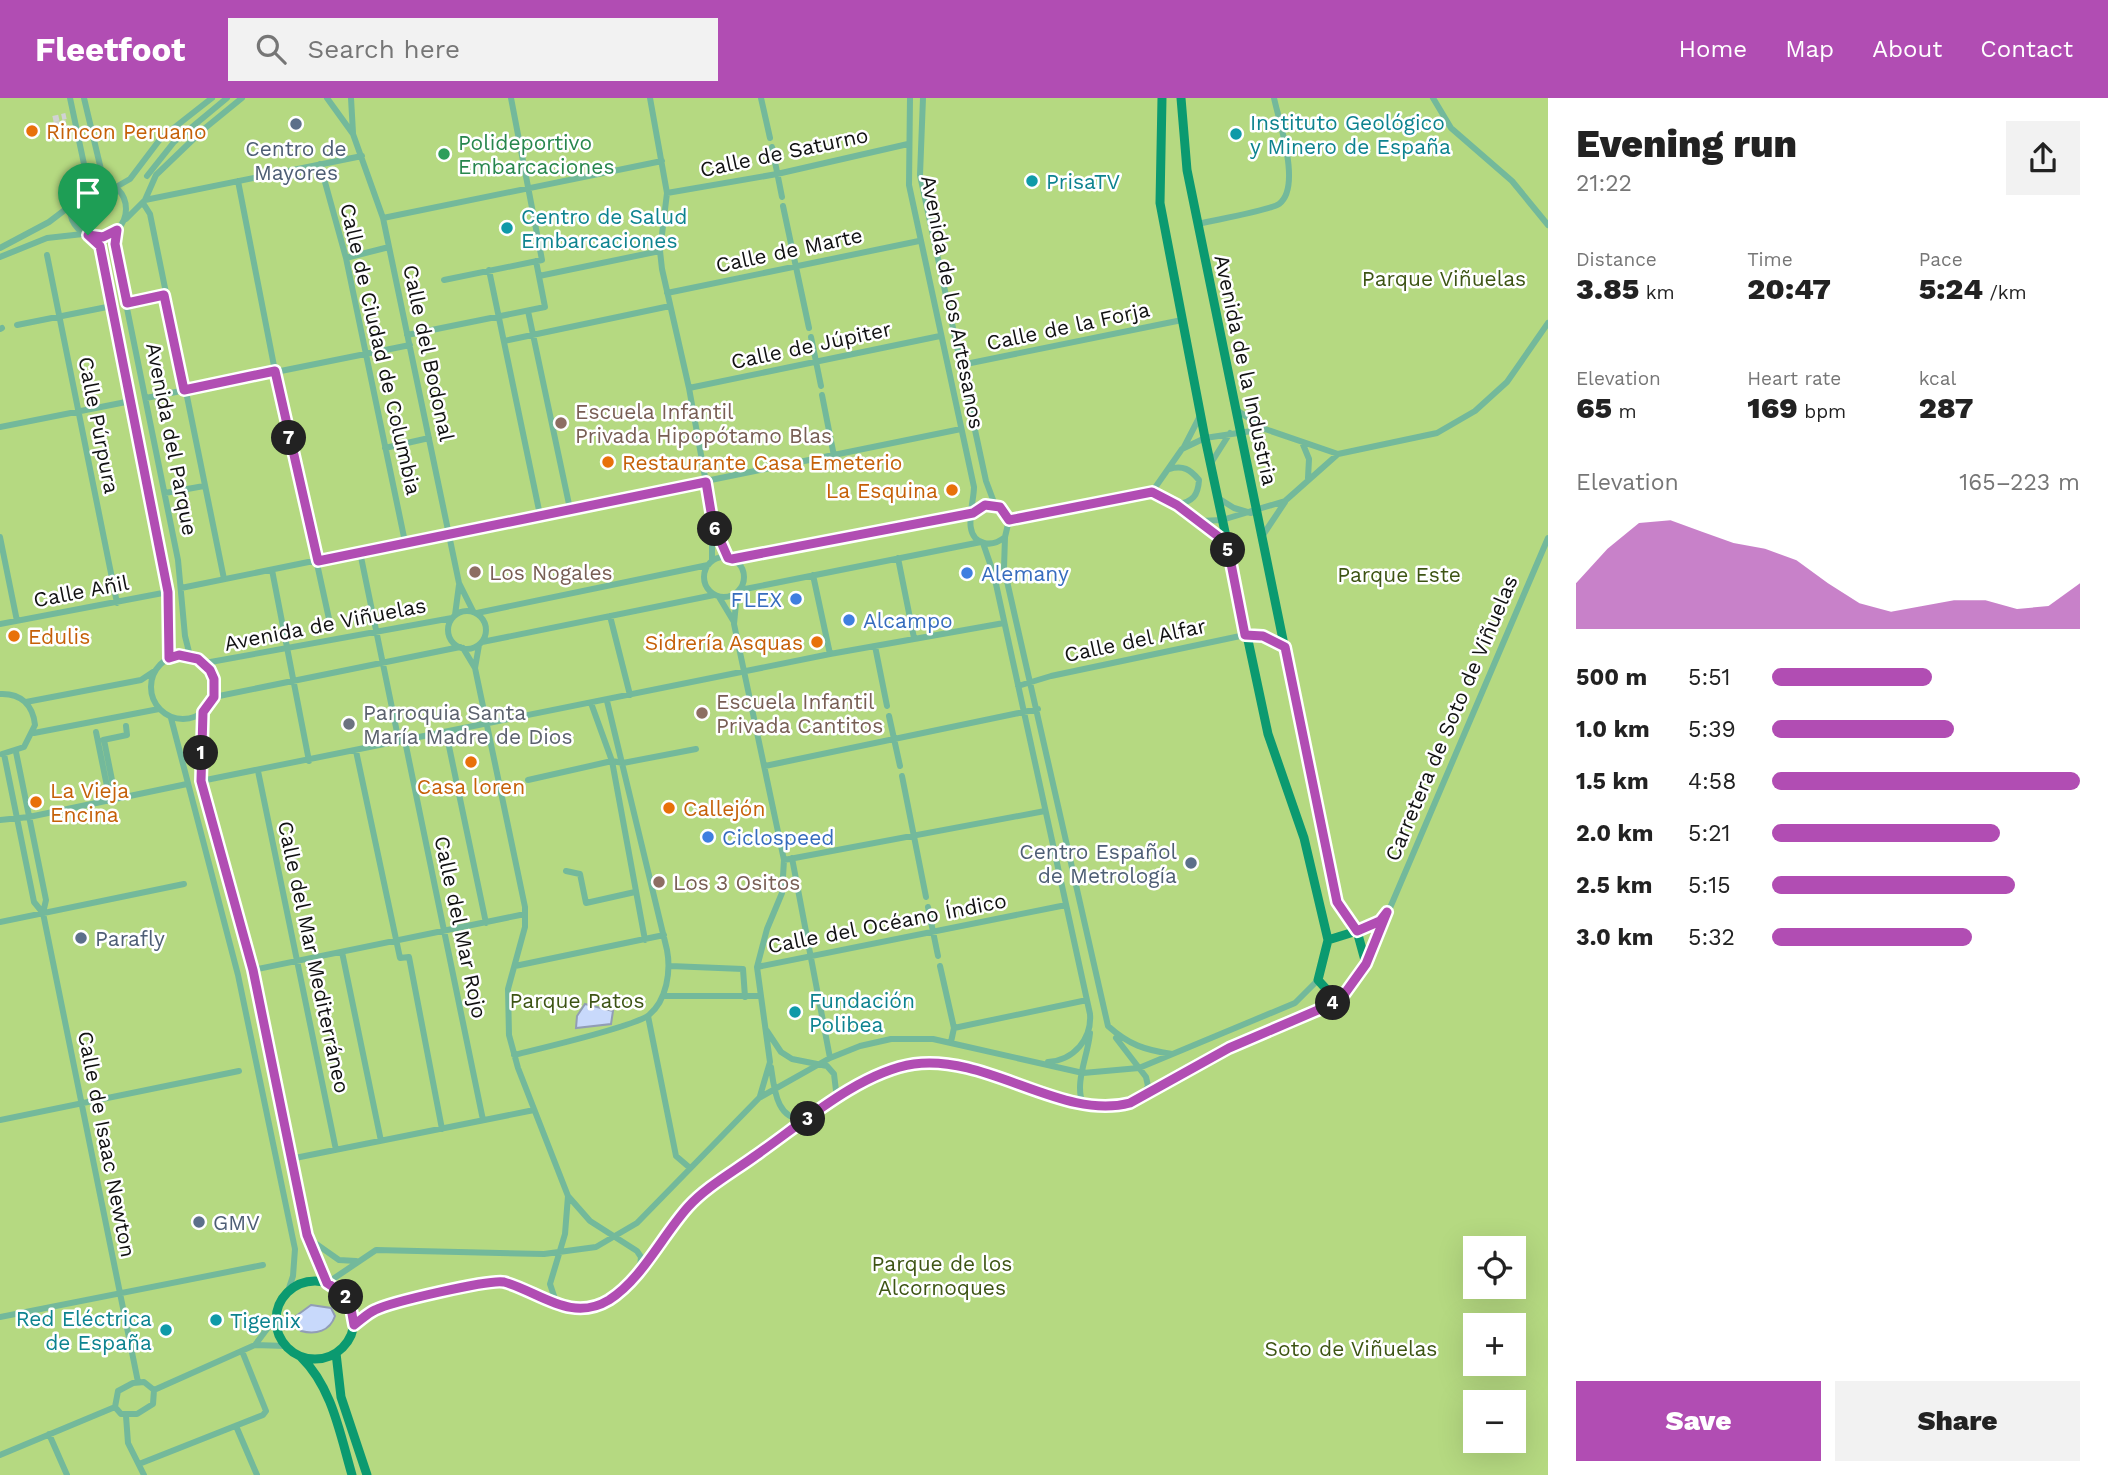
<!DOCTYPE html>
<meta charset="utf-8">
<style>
body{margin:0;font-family:"Work Sans",sans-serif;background:#f2f2f2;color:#222;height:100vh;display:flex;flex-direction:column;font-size:26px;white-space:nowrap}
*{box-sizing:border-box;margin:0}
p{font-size:23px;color:#767676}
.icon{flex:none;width:38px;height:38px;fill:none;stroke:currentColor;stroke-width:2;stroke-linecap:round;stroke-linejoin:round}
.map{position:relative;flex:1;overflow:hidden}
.drawer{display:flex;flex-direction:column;background:#fff;width:560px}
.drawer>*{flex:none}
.controls{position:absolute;left:1463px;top:1138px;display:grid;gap:14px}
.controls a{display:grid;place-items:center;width:63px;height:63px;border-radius:0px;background:#fff;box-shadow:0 7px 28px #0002;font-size:35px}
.pin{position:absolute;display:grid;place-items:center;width:60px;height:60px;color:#fff;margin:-72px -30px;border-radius:50% 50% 50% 0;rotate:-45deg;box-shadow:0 0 7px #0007}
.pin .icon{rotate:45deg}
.km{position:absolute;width:35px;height:35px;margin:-18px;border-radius:50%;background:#222;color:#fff;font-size:19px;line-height:35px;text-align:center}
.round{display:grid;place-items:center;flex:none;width:74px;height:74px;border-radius:0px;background:#f2f2f2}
.summary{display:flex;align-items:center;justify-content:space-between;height:119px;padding:0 28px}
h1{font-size:38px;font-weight:800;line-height:52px}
.metrics{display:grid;grid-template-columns:repeat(3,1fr);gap:10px;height:119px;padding:7px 28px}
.metrics div{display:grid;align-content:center}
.metrics b{font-size:30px;font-weight:800}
.metrics small{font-size:19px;font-weight:400}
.metrics p{font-size:19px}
.chart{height:196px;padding:14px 28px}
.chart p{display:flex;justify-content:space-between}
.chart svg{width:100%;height:126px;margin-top:7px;fill:#b14db3;opacity:.7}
.action{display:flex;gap:14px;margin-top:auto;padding:14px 28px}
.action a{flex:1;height:80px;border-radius:0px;background:#b14db3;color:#fff;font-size:28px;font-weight:800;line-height:80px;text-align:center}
.action a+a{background:#f2f2f2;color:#222}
ul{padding:0 28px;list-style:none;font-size:23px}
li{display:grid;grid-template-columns:112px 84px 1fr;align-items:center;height:52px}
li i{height:18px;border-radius:9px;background:#b14db3}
header{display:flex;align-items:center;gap:42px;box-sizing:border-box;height:98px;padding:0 35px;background:#b14db3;color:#fff}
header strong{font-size:33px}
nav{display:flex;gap:38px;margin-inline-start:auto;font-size:24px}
.search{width:490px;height:63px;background:#f2f2f2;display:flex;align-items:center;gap:18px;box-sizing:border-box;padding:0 24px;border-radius:0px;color:#767676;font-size:26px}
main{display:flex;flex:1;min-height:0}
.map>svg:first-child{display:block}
</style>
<header>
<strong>Fleetfoot</strong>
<div class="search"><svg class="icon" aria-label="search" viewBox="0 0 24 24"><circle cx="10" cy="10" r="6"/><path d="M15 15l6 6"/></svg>Search here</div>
<nav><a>Home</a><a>Map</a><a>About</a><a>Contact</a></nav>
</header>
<main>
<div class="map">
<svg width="1548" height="1377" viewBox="0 0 1548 1377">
<rect width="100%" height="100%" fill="#f3f4f6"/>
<path fill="#b5d981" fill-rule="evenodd" d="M 0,0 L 1548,0 L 1548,1377 L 0,1377 ZM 1475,1150 L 1514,1150 L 1514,1188 L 1475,1188 ZM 1475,1227 L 1514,1227 L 1514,1265 L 1475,1265 ZM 1475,1304 L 1514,1304 L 1514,1342 L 1475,1342 Z"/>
<path fill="#c8d9fb" stroke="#919db5" stroke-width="2" d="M 585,906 L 613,913 L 611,926 L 576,930 L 577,918 Z
M 311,1207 L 331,1210 L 335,1218 C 330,1233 316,1237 301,1233 L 295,1225 L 296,1218 Z"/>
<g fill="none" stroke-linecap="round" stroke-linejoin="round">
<path stroke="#d1d2d4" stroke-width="6" stroke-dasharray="6 3" stroke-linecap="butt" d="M 53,21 L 66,18
M 54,27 L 66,25"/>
<path stroke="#73b99b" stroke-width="6" d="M 70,0 L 88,85
M 84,0 L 104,84
M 327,0 L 353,36 L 383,120 L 459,485 L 473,513
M 351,0 L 353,35
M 650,0 L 667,95 L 660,153 L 662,171 L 689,290 L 712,418 L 712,463
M 761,0 L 770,40
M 910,0 L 909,87 L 974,389 C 974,406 961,439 984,445 C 992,447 999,444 1005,439 L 1009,422 L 1000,409 L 985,407 L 973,414
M 923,0 L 920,77 L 986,383 L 995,407
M 1433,0 L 1451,30 L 1512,83 L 1548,127
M 772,49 L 782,99
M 320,66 L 346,160 L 405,444
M 147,78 L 174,44 L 227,0
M 238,83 L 275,273 L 331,530
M70 111a28 28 0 1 1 56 0a28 28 0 1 1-56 0Z
M 116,89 L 130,81 L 161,40 L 212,0
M 667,95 L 777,76 L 908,46
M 145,102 L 362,58
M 143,105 L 150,116 L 224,481
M 783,108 L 809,230
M 383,120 L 662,63
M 126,121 L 145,102 L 156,77 L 204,31 L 242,0
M 1198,126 C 1214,122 1268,113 1279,106 C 1302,89 1279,24 1274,0
M 117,133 L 117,161 L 178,462 L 185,538 L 190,558
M 88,137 L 100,148 L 168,494 L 169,560
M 0,150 L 49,124 L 70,108
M 47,157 L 117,505
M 0,159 L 47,140 L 83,136
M 346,160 L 389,149
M 489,172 L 540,417
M 539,178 L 660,153
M 444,182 L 542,162 L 511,0
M 667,195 L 919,143
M 127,205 L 164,197
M 528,213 L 570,411
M 17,227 L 112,208
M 0,231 L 2,230
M 407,237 L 545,209 L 536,163
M 811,239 L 821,288
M 504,243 L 670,208
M 961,267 L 1182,222
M 689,290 L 940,238
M 822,297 L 834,358
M 146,300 L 410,247
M 1238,313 L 1265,331
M 0,329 L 131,303
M 1302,344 L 1309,361 L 1308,380
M 1184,349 L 1200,318
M 385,350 L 429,340
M 1211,365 L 1230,335
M 1169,371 C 1183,367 1190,371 1199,382 C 1198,398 1193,403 1177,407
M 1152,394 L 1200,423 L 1222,422 L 1285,403 L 1338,356 L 1437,335 L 1475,313 L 1507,284 L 1548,225
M 1152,394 L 1182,351 L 1205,340 L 1265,331 L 1338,356
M 165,395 L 204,388
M 1218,400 L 1234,410 L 1251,415
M 1009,422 L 1152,394
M 1200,423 L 1227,445
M 715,431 L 728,459
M 1263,437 L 1285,404
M 0,439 L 17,523
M 1005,439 L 1004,470 L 1108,928 C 1129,947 1145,952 1172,956
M 983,445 L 994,477 L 1090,916 C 1092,941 1074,962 1048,964
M 360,454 L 399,644
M704 479a20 20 0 1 1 40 0a20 20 0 1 1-40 0Z
M 898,460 L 914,540
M 732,461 L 973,415
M 272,472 L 309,663
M 813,477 L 830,556
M 181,490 L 961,331
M 740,492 L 981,444
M 737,495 L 734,526 L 784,762 L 782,795 L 767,831 L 757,869 L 770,964 L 760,998
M 719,499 L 734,524
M448 532a19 19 0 1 1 38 0a19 19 0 1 1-38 0Z
M 477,515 L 708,467
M 455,517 L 459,487
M 610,518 L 630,597
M 0,526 L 168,494
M 482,544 L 714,497
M 875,548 L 887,608
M 463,550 L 475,570 L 525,809 L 525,829 L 508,891 L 509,937 L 518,970 L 568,1098 L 590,1123 L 637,1153 L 641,1159 L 640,1169
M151 589a32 32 0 1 1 64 0a32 32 0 1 1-64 0Z
M 205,565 L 452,520
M 475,570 L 479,547
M 1018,588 L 1051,578 L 1245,537
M 0,596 C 21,595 33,607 35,627 L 24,649 L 2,656
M 214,599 L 460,549
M 26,604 L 141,582 L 153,574
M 591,605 L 612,663 L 645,842
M 203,614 L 201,683 L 253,872 L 307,1137 L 327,1185 L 376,1152 L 544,1156 L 596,1149 L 637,1125 L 759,1000 L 830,960 L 860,948 L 891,941 L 933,941 L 1083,975 L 1139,970 L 1295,905 L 1318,882
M 889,618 L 900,668
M 171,620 L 238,877 L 295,1151 L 293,1178 L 287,1196
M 96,634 L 110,703
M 446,634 L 486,825
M 34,635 L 159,611
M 103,642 L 127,637 L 126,628
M 104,642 L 114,692
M 405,643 L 483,1022
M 356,653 L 400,860 L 409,859 L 442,1031
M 16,654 L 46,802 L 43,815 L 138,1284
M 4,656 L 34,804 L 43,815
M 765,668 L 1038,611
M 258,673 L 336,1052
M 902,678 L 926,799
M 528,682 L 612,663 L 623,665 L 696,651
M 201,683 L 830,556 L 1004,525
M 0,722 L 29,719 L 187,686
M 792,760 L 830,960
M 784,762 L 1045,713
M 566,773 L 580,776 L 586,805 L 635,794
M 928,809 L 938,858
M 0,824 L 184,786
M 1357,833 L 1371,828 L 1383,818
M 342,854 L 381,1043
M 1366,866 L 1548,440
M 515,868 L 664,837
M 670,868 L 743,871 L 745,899
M 940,868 L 954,930 L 951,944
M 757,869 L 1066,807
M 253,872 L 525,816
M 663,898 L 759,898
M 648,918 L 676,1058 L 690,1070
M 954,930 L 1087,902
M 767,933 L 781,954 L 792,961 L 827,968 L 834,976 L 837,1001
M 1116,940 L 1146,979 L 1148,988 L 1142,998
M 514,957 C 538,951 634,929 649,917 C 667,902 671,873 667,852 L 607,603
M 771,969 C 774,991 777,1026 808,1020
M 1083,1006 C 1074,985 1088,958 1090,935
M 0,1022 L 239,973
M 290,1061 L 534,1012
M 312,1143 L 339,1162 L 356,1163
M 557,1207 L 550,1186 L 565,1136 L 568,1098
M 0,1219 L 263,1167
M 354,1227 C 361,1222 368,1215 375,1212 C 391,1204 490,1181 504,1184 C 540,1194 571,1225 609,1202 C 642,1181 662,1138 688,1109 C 706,1089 733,1074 755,1058 C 800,1027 860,974 914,966 C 988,956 1063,1023 1130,1005 L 1258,936 L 1332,906 L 1343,898
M 255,1247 L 276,1219
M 144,1284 L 154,1292 L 153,1306 L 137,1316 L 121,1316 L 115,1309 L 118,1293 L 133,1285 Z
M 154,1292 L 255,1247 L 286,1248
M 126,1318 L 128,1345 L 144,1377
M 236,1328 L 257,1377
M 49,1336 L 67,1377
M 0,1357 L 115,1309
M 139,1366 L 263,1317 L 266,1313 L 242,1253"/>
<path stroke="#0b9a70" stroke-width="9" d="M 1162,0 L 1160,105 L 1205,340 L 1268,636 L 1304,740 L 1328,842
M 1181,0 L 1187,72 L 1329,767 L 1337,804 L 1357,833 L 1366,866 L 1343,898 L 1328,893 L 1318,882 L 1328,842 L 1357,833
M 1245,537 L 1263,538 L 1285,549
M276 1222a39 39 0 1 1 78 0a39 39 0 1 1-78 0Z
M 336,1255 L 341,1299 L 367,1377
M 301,1259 C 332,1289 340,1336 352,1377"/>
</g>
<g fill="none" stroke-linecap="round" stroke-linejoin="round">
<defs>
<path id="route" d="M 117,132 L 115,146 L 127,205 L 164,197 L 184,292 L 275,273 L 318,463 L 706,384 L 713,426 L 728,460 L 732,461 L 973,415 L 985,407 L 1000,409 L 1009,422 L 1152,394 L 1177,407 L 1227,445 L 1245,537 L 1263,538 L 1285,549 L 1337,804 L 1357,833 L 1380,823 L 1387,814 L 1366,866 L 1343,898 L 1332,906 L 1229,950 L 1130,1005 C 1062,1023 988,956 914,966 C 859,974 800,1027 755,1058 C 733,1074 706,1089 688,1109 C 662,1138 642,1181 609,1202 C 571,1225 540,1194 504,1184 C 490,1181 391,1204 375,1212 C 368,1215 361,1222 354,1227 L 350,1205 L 344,1196 L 327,1185 L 307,1137 L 253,872 L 201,683 L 203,614 L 214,599 L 214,581 L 210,572 L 198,561 L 179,557 L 169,560 L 168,494 L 100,148 L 88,137 L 103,139 Z"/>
</defs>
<use href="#route" stroke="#fff" stroke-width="14"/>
<use href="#route" stroke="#b14db3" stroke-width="9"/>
</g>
<g fill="#5c6f8a" stroke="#fff" stroke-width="2.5">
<circle cx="296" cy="26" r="7"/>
<circle cx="1191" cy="765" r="7"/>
<circle cx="81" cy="840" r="7"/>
<circle cx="199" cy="1124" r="7"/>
</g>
<g fill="#e8710a" stroke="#fff" stroke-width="2.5">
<circle cx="32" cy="33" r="7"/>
<circle cx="608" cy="364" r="7"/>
<circle cx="952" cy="392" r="7"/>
<circle cx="14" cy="538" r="7"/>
<circle cx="817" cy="544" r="7"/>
<circle cx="471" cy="664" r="7"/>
<circle cx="36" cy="704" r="7"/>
<circle cx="669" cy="710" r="7"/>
</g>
<g fill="#0f9aa8" stroke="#fff" stroke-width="2.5">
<circle cx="1236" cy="36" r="7"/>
<circle cx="1032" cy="83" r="7"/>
<circle cx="507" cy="130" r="7"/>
<circle cx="795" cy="914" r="7"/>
<circle cx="216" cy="1222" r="7"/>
<circle cx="166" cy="1232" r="7"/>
</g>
<circle fill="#2e9e5b" stroke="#fff" stroke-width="2.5" cx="444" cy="56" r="7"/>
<g fill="#8d6e63" stroke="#fff" stroke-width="2.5">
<circle cx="561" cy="325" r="7"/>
<circle cx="475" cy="474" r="7"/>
<circle cx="702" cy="615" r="7"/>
<circle cx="659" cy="784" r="7"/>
</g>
<g fill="#3f7fe0" stroke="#fff" stroke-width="2.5">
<circle cx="967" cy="475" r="7"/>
<circle cx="796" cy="501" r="7"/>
<circle cx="849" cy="522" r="7"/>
<circle cx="708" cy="739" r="7"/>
</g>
<circle fill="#6b7280" stroke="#fff" stroke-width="2.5" cx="349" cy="626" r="7"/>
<g text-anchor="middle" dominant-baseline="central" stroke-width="5" stroke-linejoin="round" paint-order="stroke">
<g font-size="21" fill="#0d838f" stroke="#fff" text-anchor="start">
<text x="1250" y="24">Instituto Geológico<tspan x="1250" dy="24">y Minero de España</tspan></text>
<text x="1046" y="83">PrisaTV</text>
<text x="521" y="118">Centro de Salud<tspan x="521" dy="24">Embarcaciones</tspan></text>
<text x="809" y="902">Fundación<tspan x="809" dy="24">Polibea</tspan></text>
<text x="152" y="1220" text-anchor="end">Red Eléctrica<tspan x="152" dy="24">de España</tspan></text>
<text x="230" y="1222">Tigenix</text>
</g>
<g font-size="21" fill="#c56008" stroke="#fff" text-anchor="start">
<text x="46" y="33">Rincon Peruano</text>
<text x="622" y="364">Restaurante Casa Emeterio</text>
<text x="938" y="392" text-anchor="end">La Esquina</text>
<text x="28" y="538">Edulis</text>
<text x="803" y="544" text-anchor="end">Sidrería Asquas</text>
<text x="471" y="688" text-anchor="middle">Casa loren</text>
<text x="50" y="692">La Vieja<tspan x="50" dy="24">Encina</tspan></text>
<text x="683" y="710">Callejón</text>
</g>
<g font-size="21" fill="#27864d" stroke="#fff" text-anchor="start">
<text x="458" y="44">Polideportivo<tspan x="458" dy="24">Embarcaciones</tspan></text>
</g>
<g font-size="21" fill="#4e5e75" stroke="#fff" text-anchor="start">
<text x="296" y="50" text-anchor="middle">Centro de<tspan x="296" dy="24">Mayores</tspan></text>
<text x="1177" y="753" text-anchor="end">Centro Español<tspan x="1177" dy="24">de Metrología</tspan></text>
<text x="95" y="840">Parafly</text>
<text x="213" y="1124">GMV</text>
</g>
<g font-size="21" fill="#111112" stroke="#fff">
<text transform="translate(784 54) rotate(-12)">Calle de Saturno</text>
<text transform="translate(789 152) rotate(-12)">Calle de Marte</text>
<text transform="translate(953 204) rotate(79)">Avenida de los Artesanos</text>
<text transform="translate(1068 228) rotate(-12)">Calle de la Forja</text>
<text transform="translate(811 247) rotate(-12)">Calle de Júpiter</text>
<text transform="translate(381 251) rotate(77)">Calle de Ciudad de Columbia</text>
<text transform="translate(429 255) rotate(78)">Calle del Bodonal</text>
<text transform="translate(1246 272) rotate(78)">Avenida de la Industria</text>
<text transform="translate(99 327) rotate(79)">Calle Púrpura</text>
<text transform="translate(172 341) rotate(79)">Avenida del Parque</text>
<text transform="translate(81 493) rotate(-11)">Calle Añil</text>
<text transform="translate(325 526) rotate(-11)">Avenida de Viñuelas</text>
<text transform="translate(1135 542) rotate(-12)">Calle del Alfar</text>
<text transform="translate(1451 620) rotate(-67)">Carretera de Soto de Viñuelas</text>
<text transform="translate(887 825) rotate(-11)">Calle del Océano Índico</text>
<text transform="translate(461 829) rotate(78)">Calle del Mar Rojo</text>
<text transform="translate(314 859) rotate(78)">Calle del Mar Mediterráneo</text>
<text transform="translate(107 1046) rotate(79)">Calle de Isaac Newton</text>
</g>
<g font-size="21" fill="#3d5414" stroke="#fff">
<text x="1444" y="180">Parque Viñuelas</text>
<text x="1399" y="476">Parque Este</text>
<text x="577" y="902">Parque Patos</text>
<text x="942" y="1165">Parque de los<tspan x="942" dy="24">Alcornoques</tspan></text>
<text x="1351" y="1250">Soto de Viñuelas</text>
</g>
<g font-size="21" fill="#785e54" stroke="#fff" text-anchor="start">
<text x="575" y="313">Escuela Infantil<tspan x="575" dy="24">Privada Hipopótamo Blas</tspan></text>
<text x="489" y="474">Los Nogales</text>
<text x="716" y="603">Escuela Infantil<tspan x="716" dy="24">Privada Cantitos</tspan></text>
<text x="673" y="784">Los 3 Ositos</text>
</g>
<g font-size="21" fill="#366cbe" stroke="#fff" text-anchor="start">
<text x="981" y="475">Alemany</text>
<text x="782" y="501" text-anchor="end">FLEX</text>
<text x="863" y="522">Alcampo</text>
<text x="722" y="739">Ciclospeed</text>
</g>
<g font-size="21" fill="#5b616d" stroke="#fff" text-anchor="start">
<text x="363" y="614">Parroquia Santa<tspan x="363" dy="24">María Madre de Dios</tspan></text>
</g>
</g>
</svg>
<div class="controls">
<a><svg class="icon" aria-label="locate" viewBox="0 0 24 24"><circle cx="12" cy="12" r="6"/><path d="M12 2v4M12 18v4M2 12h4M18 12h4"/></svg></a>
<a>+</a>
<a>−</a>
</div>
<div class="pin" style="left:88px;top:137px;background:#1e9e55"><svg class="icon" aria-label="arrive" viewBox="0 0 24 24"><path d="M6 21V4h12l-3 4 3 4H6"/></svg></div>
<b class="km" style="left:201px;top:655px">1</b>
<b class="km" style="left:346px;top:1199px">2</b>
<b class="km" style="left:808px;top:1021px">3</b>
<b class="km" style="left:1333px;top:905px">4</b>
<b class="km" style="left:1228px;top:452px">5</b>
<b class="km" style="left:715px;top:431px">6</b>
<b class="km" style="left:289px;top:340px">7</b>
</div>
<section class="drawer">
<div class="summary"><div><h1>Evening run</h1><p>21:22</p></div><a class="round"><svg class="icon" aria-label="share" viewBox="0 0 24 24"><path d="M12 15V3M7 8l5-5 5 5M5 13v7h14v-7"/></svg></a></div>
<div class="metrics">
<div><p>Distance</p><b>3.85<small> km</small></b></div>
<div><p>Time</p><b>20:47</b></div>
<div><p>Pace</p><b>5:24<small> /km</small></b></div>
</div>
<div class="metrics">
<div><p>Elevation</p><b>65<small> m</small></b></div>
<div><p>Heart rate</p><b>169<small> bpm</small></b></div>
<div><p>kcal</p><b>287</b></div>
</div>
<div class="chart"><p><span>Elevation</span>165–223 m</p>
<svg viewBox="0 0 160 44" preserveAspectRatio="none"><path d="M0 44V28L10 16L20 7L30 6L40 10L50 14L60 16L70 20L80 28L90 35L100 38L110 36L120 34L130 34L140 37L150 36L160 28V44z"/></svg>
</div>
<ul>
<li><b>500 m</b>5:51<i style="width:52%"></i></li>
<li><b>1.0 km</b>5:39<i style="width:59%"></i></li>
<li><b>1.5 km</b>4:58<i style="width:100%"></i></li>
<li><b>2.0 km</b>5:21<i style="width:74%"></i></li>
<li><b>2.5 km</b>5:15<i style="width:79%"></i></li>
<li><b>3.0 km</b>5:32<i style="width:65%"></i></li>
</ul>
<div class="action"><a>Save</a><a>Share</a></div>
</section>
</main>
